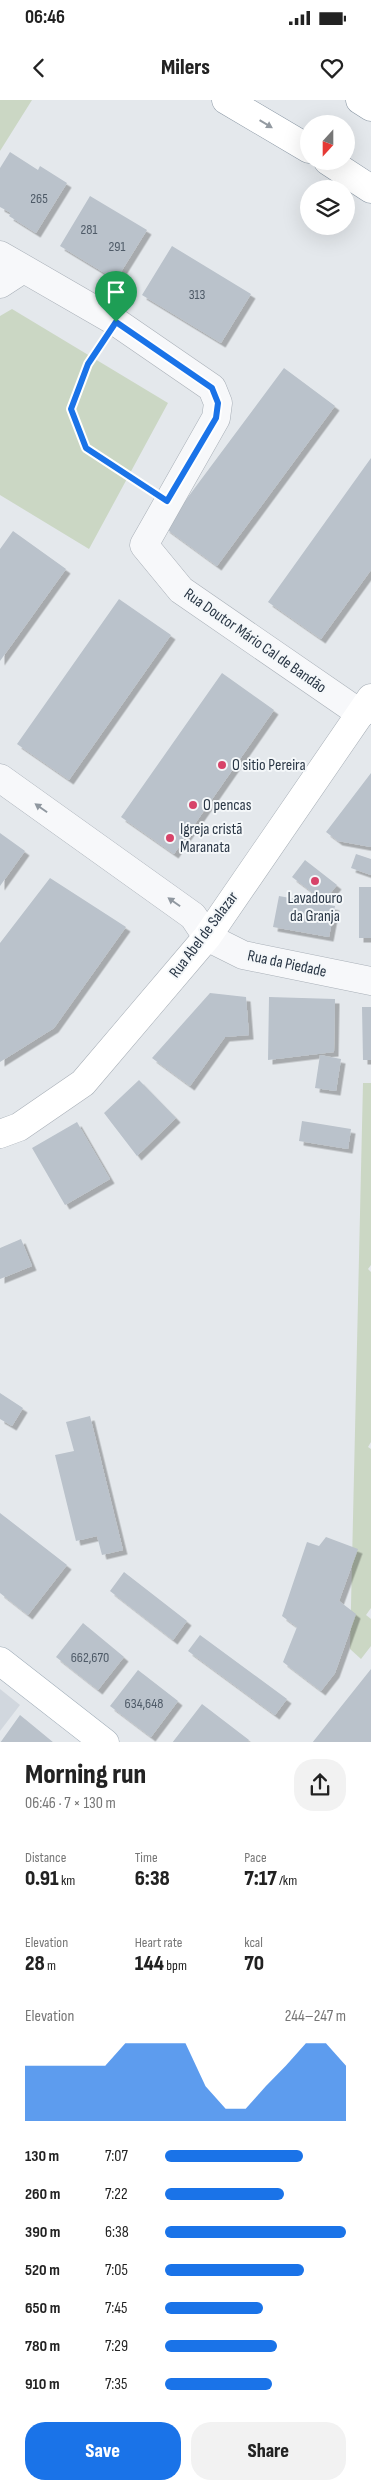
<!DOCTYPE html>
<meta charset="utf-8">
<style>
body{margin:0;font-family:"Sofia Sans Condensed",sans-serif;background:#f2f2f2;color:#222;height:100vh;display:flex;flex-direction:column;font-size:19px;white-space:nowrap}
*{box-sizing:border-box;margin:0}
p{font-size:16px;color:#767676}
.icon{flex:none;width:28px;height:28px;fill:none;stroke:currentColor;stroke-width:2;stroke-linecap:round;stroke-linejoin:round}
.map{position:relative;height:1642px;overflow:hidden}
.sheet{display:flex;flex-direction:column;background:#fff;flex:1}
.sheet>*{flex:none}
.needle{width:32px;rotate:201deg}
.fabs{position:absolute;left:300px;top:15px;display:grid;gap:10px}
.fabs a{display:grid;place-items:center;width:55px;height:55px;border-radius:50%;background:#fff;box-shadow:0 5px 20px #0002;font-size:25px}
.pin{position:absolute;display:grid;place-items:center;width:42px;height:42px;color:#fff;margin:-51px -21px;border-radius:50% 50% 50% 0;rotate:-45deg;box-shadow:0 0 5px #0007}
.pin .icon{rotate:45deg}
.round{display:grid;place-items:center;flex:none;width:52px;height:52px;border-radius:20px;background:#f2f2f2}
.headline{display:flex;align-items:center;justify-content:space-between;height:85px;padding:0 25px}
h1{font-size:28px;font-weight:800;line-height:38px}
.figures{display:grid;grid-template-columns:repeat(3,1fr);gap:8px;height:85px;padding:5px 25px}
.figures div{display:grid;align-content:center}
.figures b{font-size:21px;font-weight:800}
.figures small{font-size:14px;font-weight:400}
.figures p{font-size:14px}
.chart{height:140px;padding:10px 25px}
.chart p{display:flex;justify-content:space-between}
.chart svg{width:100%;height:90px;margin-top:5px;fill:#1a73e8;opacity:.7}
.primary-button{display:flex;gap:10px;margin-top:auto;padding:10px 25px}
.primary-button a{flex:1;height:58px;border-radius:20px;background:#1a73e8;color:#fff;font-size:20px;font-weight:800;line-height:58px;text-align:center}
.primary-button a+a{background:#f2f2f2;color:#222}
ul{padding:0 25px;list-style:none;font-size:16px}
li{display:grid;grid-template-columns:80px 60px 1fr;align-items:center;height:38px}
li i{height:12px;border-radius:6px;background:#1a73e8}
.status{display:flex;justify-content:space-between;align-items:center;height:35px;padding:0 25px;background:#fff;direction:ltr}
.status svg{height:14px;fill:currentColor}
header{display:flex;justify-content:space-between;align-items:center;height:65px;padding:0 25px;background:#fff;font-size:22px;font-weight:800}
.map>svg:first-child{display:block}
</style>
<div class="status"><b>06:46</b><svg viewBox="0 0 49 12"><path d="M0 12V9h3v3zM5 12V6h3v6zM10 12V3h3v9zM15 12V0h3v12zM26 1h20v11H26zM47 4h2v5h-2z"/></svg></div>
<header><svg class="icon" aria-label="back" viewBox="0 0 24 24"><path d="M15 5l-7 7 7 7"/></svg>Milers<svg class="icon" aria-label="heart" viewBox="0 0 24 24"><path d="M12 20l-8-8c-3-5 5-10 8-4 3-6 11-1 8 4z"/></svg></header>
<div class="map">
<svg width="371" height="1643" viewBox="0 0 371 1643">
<defs>
<filter id="shadow"><feDropShadow dx="4.5" dy="4.5" stdDeviation="0" flood-color="#0004"/></filter>
</defs>
<rect width="100%" height="100%" fill="#e4e8ec"/>
<path fill="#d1d7de" d="M 0,1589 L 20,1605 L 0,1631 Z"/>
<path fill="#cbd7c4" d="M 0,0 L 32,0 L 0,51 Z
M 12,209 L 168,303 L 89,449 L 0,395 L 0,216 Z
M 363,983 L 371,983 L 371,1165 L 368,1169 L 371,1172 L 371,1342 L 368,1347 L 371,1349 L 371,1508 L 366,1515 L 371,1519 L 371,1546 L 361,1559 L 350,1549 Z"/>
<path fill="#bac2cb" filter="url(#shadow)" d="M 10,52 L 38,70 L 40,66 L 67,83 L 36,133 L 9,116 L 11,113 L 0,107 L 0,68 Z
M 90,96 L 147,130 L 116,180 L 60,146 Z
M 172,146 L 251,194 L 221,243 L 142,195 Z
M 284,268 L 335,306 L 217,466 L 165,428 Z
M 371,358 L 371,470 L 321,539 L 268,502 Z
M 13,431 L 66,469 L 0,561 L 0,449 Z
M 119,499 L 171,535 L 69,680 L 17,644 Z
M 222,573 L 274,610 L 174,754 L 121,717 Z
M 371,673 L 371,747 L 338,741 L 326,732 Z
M 0,733 L 25,751 L 0,786 Z
M 356,754 L 371,759 L 371,775 L 351,768 Z
M 305,760 L 337,785 L 324,801 L 292,777 Z
M 50,778 L 126,827 L 54,928 L 0,962 L 0,843 Z
M 359,787 L 371,787 L 371,838 L 359,838 Z
M 279,796 L 335,806 L 329,837 L 273,827 Z
M 210,893 L 246,897 L 249,935 L 225,937 L 190,986 L 152,958 Z
M 269,897 L 335,899 L 334,952 L 268,960 Z
M 362,907 L 371,907 L 371,960 L 363,960 Z
M 320,955 L 341,959 L 336,991 L 315,988 Z
M 139,980 L 176,1018 L 137,1056 L 104,1013 Z
M 302,1021 L 351,1029 L 348,1049 L 299,1041 Z
M 77,1022 L 110,1079 L 65,1105 L 32,1048 Z
M 21,1139 L 32,1166 L 0,1179 L 0,1148 Z
M 0,1293 L 23,1308 L 12,1326 L 0,1319 Z
M 90,1316 L 123,1450 L 102,1455 L 97,1436 L 76,1441 L 55,1355 L 74,1351 L 66,1322 Z
M 0,1413 L 67,1465 L 28,1515 L 0,1493 Z
M 326,1437 L 358,1449 L 339,1501 L 356,1514 L 335,1573 L 321,1591 L 283,1562 L 297,1527 L 282,1516 L 307,1442 L 319,1446 Z
M 124,1472 L 187,1521 L 173,1540 L 110,1491 Z
M 83,1523 L 124,1557 L 98,1590 L 56,1557 Z
M 200,1535 L 287,1599 L 275,1615 L 188,1551 Z
M 371,1569 L 371,1643 L 312,1643 Z
M 138,1570 L 178,1601 L 151,1637 L 110,1606 Z
M 202,1604 L 249,1640 L 247,1643 L 172,1643 Z
M 20,1615 L 54,1643 L 0,1643 Z"/>
<g fill="none" stroke-linecap="round" stroke-linejoin="round">
<defs>
<path id="street" d="M 0,155 L 116,222 L 212,288 L 218,303 L 216,318 L 144,445 L 181,490 L 361,614
M 0,184 L 23,169
M 0,678 L 193,816 L 207,837 L 243,855 L 371,881"/>
<path id="secondary" d="M 0,1034 L 19,1027 L 83,983 L 207,837 L 371,598"/>
<path id="primary" d="M 0,1561 L 105,1643"/>
<path id="highway" d="M 226,0 L 309,49
M 360,0 L 371,7
M 328,61 L 371,89"/>
</defs>
<use href="#street" stroke="#a8afb7" stroke-width="29"/>
<use href="#secondary" stroke="#a8afb7" stroke-width="29"/>
<use href="#primary" stroke="#a2aeb9" stroke-width="29"/>
<use href="#highway" stroke="#8a97a4" stroke-width="29"/>
<path stroke="#c2c6cb" stroke-width="3" stroke-dasharray="4 4" stroke-linecap="butt" d="M 102,244 L 88,263 L 71,309 L 86,348 L 148,389"/>
<use href="#street" stroke="#f7f8fa" stroke-width="28"/>
<use href="#secondary" stroke="#fff" stroke-width="28"/>
<use href="#primary" stroke="#fff" stroke-width="28"/>
<use href="#highway" stroke="#fff" stroke-width="28"/>
</g>
<defs><path id="oneway-solid" d="M-6-.8H1V-3.2L6.5 0L1 3.2V.8H-6Z" transform="scale(1.25)"/></defs>
<use fill="#949ba2" href="#oneway-solid" transform="translate(266 24) rotate(31)"/>
<g fill="#9098a0">
<use href="#oneway-solid" transform="translate(41 708) rotate(-145)"/>
<use href="#oneway-solid" transform="translate(174 802) rotate(-145)"/>
</g>
<g fill="none" stroke-linecap="round" stroke-linejoin="round">
<defs>
<path id="route" d="M 116,222 L 212,288 L 218,303 L 216,318 L 167,401 L 86,348 L 71,309 L 88,264 Z"/>
</defs>
<use href="#route" stroke="#fff" stroke-width="10"/>
<use href="#route" stroke="#1a73e8" stroke-width="6"/>
</g>
<g fill="#d74369" stroke="#f4f7f9" stroke-width="2">
<circle cx="222" cy="665" r="5"/>
<circle cx="193" cy="705" r="5"/>
<circle cx="170" cy="738" r="5"/>
<circle cx="315" cy="781" r="5"/>
</g>
<g text-anchor="middle" dominant-baseline="central" stroke-width="4" stroke-linejoin="round" paint-order="stroke">
<g font-size="14" fill="#4e5a67">
<text x="39" y="98">265</text>
<text x="89" y="129">281</text>
<text x="117" y="146">291</text>
<text x="197" y="194">313</text>
<text x="90" y="1557">662,670</text>
<text x="144" y="1603">634,648</text>
</g>
<g font-size="16" fill="#2a3746" stroke="#f4f7f9">
<text transform="translate(255 541) rotate(35)">Rua Doutor Mário Cal de Bandão</text>
<text transform="translate(204 835) rotate(-53)">Rua Abel de Salazar</text>
<text transform="translate(287 864) rotate(12)">Rua da Piedade</text>
</g>
<g font-size="16" fill="#2a3746" stroke="#f4f7f9" text-anchor="start">
<text x="232" y="665">O sitio Pereira</text>
<text x="203" y="705">O pencas</text>
<text x="180" y="729">Igreja cristã<tspan x="180" dy="18">Maranata</tspan></text>
<text x="315" y="798" text-anchor="middle">Lavadouro<tspan x="315" dy="18">da Granja</tspan></text>
</g>
</g>
</svg>
<div class="fabs">
<a><svg class="needle" viewBox="-14 -14 28 28"><path d="M0-13l5 13h-10z" fill="#e53935"/><path d="M0 13l5-13h-10z" fill="#767676"/></svg></a>
<a><svg class="icon" aria-label="layers" viewBox="0 0 24 24"><path d="M12 4l9 5-9 5-9-5zM3 14l9 5 9-5"/></svg></a>
</div>
<div class="pin" style="left:116px;top:222px;background:#1e9e55"><svg class="icon" aria-label="arrive" viewBox="0 0 24 24"><path d="M6 21V4h12l-3 4 3 4H6"/></svg></div>
</div>
<section class="sheet">
<div class="headline"><div><h1>Morning run</h1><p>06:46 · 7 × 130 m</p></div><a class="round"><svg class="icon" aria-label="share" viewBox="0 0 24 24"><path d="M12 15V3M7 8l5-5 5 5M5 13v7h14v-7"/></svg></a></div>
<div class="figures">
<div><p>Distance</p><b>0.91<small> km</small></b></div>
<div><p>Time</p><b>6:38</b></div>
<div><p>Pace</p><b>7:17<small> /km</small></b></div>
</div>
<div class="figures">
<div><p>Elevation</p><b>28<small> m</small></b></div>
<div><p>Heart rate</p><b>144<small> bpm</small></b></div>
<div><p>kcal</p><b>70</b></div>
</div>
<div class="chart"><p><span>Elevation</span>244–247 m</p>
<svg viewBox="0 0 160 44" preserveAspectRatio="none"><path d="M0 44V17L10 17L20 17L30 17L40 17L50 6L60 6L70 6L80 6L90 27L100 38L110 38L120 27L130 17L140 6L150 6L160 17V44z"/></svg>
</div>
<ul>
<li><b>130 m</b>7:07<i style="width:76%"></i></li>
<li><b>260 m</b>7:22<i style="width:66%"></i></li>
<li><b>390 m</b>6:38<i style="width:100%"></i></li>
<li><b>520 m</b>7:05<i style="width:77%"></i></li>
<li><b>650 m</b>7:45<i style="width:54%"></i></li>
<li><b>780 m</b>7:29<i style="width:62%"></i></li>
<li><b>910 m</b>7:35<i style="width:59%"></i></li>
</ul>
<div class="primary-button"><a>Save</a><a>Share</a></div>
</section>
